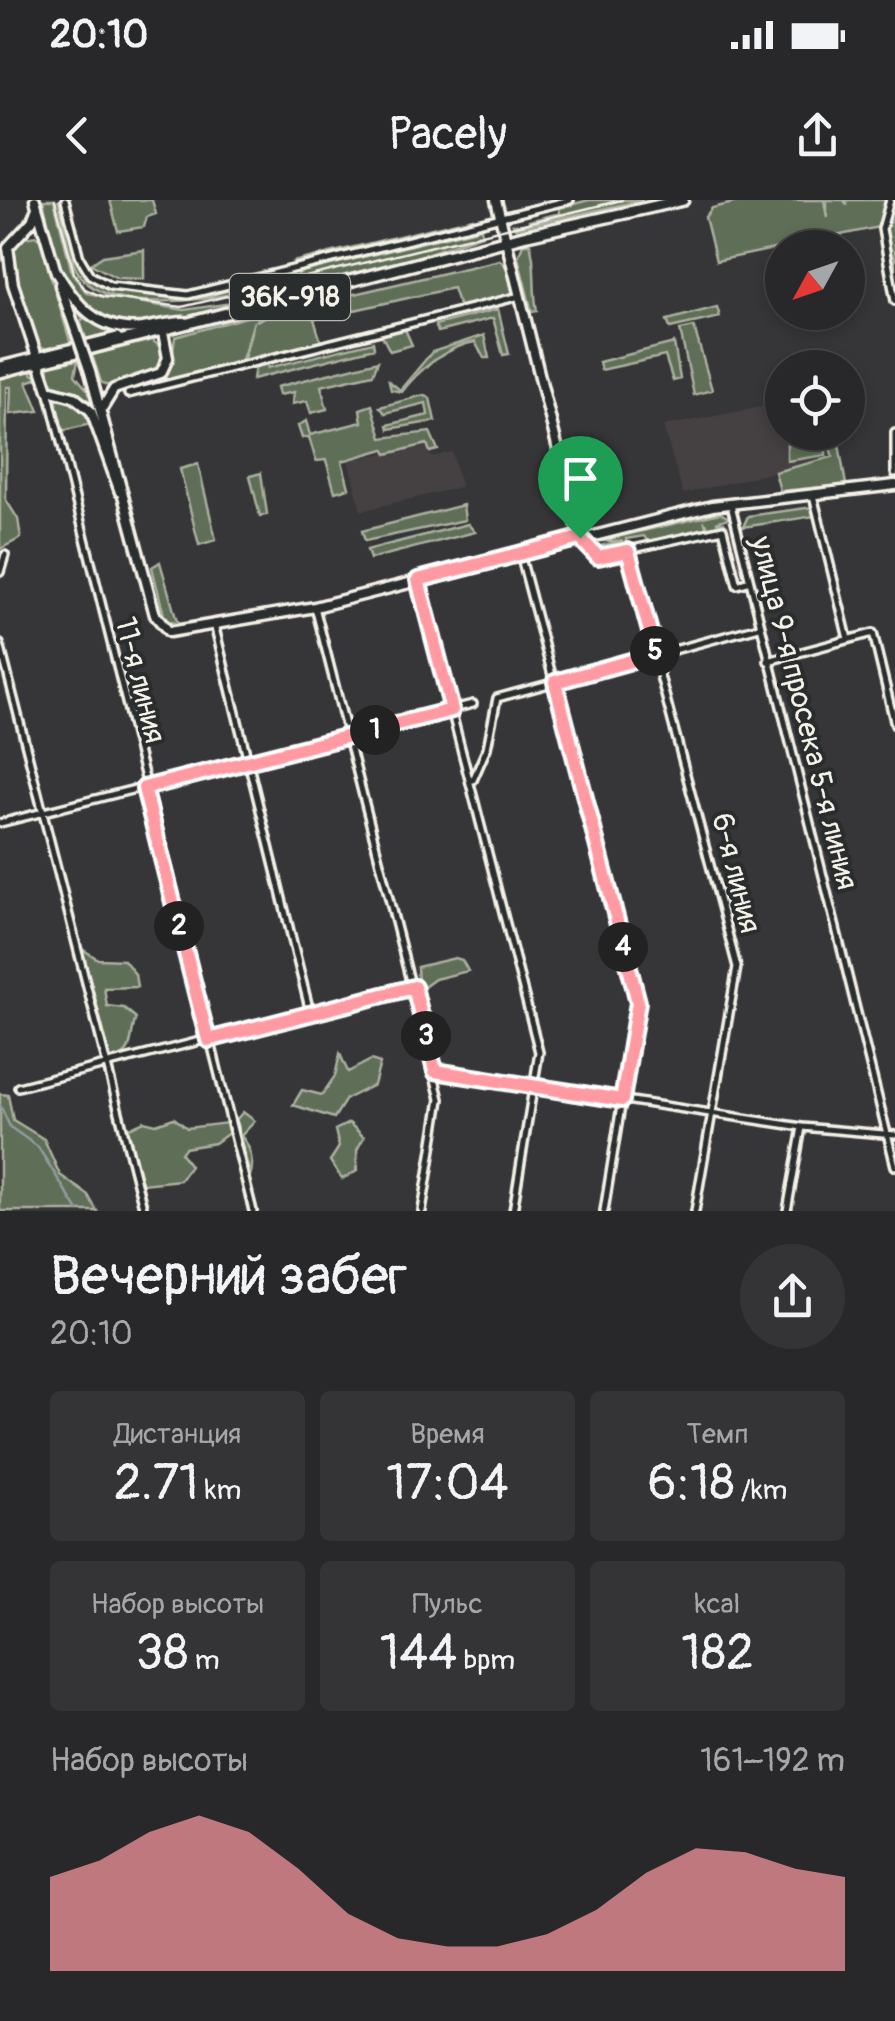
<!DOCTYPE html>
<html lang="ru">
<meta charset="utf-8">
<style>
body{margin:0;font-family:Pangolin,sans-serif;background:#343436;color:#f1f3f6;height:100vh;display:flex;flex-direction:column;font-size:38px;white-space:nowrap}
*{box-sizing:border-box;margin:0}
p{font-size:32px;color:#a5a6a8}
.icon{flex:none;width:55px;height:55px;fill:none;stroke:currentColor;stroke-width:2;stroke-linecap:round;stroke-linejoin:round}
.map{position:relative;height:1011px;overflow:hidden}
.sheet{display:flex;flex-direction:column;background:#28282a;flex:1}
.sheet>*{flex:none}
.needle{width:65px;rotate:230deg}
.controls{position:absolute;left:765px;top:30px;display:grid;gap:20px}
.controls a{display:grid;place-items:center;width:100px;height:100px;border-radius:50%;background:#28282a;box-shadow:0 5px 15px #0003,0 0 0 2px #444447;font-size:50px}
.pin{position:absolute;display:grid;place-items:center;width:85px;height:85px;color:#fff;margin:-102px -42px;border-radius:50% 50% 50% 0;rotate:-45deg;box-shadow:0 0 10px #0007}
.pin .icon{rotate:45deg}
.km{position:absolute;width:50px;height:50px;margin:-25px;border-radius:50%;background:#222;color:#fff;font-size:28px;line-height:50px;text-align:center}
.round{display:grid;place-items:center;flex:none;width:105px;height:105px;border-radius:52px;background:#343436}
.summary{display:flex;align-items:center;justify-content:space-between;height:170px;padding:0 50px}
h1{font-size:55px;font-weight:600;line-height:75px}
.figures{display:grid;grid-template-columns:repeat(3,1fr);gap:15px;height:170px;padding:10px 50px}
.figures div{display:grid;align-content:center;border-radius:10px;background:#343436;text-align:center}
.figures b{font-size:50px;font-weight:600}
.figures small{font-size:28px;font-weight:400}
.figures p{font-size:28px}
.chart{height:280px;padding:20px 50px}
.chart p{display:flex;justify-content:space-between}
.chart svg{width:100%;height:180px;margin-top:10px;fill:#ff9aa2;opacity:.7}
.status{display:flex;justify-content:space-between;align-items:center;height:70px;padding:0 50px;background:#28282a;direction:ltr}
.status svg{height:28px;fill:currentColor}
header{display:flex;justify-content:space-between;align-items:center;height:130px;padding:0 50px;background:#28282a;font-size:45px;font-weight:600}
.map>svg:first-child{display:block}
</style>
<div class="status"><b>20:10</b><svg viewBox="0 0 49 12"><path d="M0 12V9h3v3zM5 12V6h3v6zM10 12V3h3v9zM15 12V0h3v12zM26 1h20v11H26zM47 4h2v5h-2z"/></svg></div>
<header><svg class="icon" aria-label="back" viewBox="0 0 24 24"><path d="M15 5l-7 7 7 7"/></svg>Pacely<svg class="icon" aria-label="share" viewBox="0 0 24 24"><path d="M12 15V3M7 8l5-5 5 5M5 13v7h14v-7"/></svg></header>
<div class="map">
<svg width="895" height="1011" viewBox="0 0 895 1011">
<rect width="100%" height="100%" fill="#363538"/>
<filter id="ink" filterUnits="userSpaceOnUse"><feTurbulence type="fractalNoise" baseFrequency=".01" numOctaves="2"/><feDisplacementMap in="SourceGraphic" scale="20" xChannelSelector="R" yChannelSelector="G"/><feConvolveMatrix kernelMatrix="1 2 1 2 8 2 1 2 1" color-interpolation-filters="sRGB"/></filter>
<g filter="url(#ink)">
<path fill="#443f43" d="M 782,203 L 782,232 L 825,233 L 833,258 L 683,294 L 663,226 Z
M 428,244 L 431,257 L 452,252 L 461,287 L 361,311 L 348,260 Z"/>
<path fill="#5f6e56" stroke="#aab09f" stroke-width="2.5" d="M 43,0 L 54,0 L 72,73 L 87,93 L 184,110 L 232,103 C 216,113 191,115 172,119 C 73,144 62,81 43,0 Z
M 58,0 L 80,68 L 102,87 L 195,99 L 246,86 L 247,91 C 207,100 99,117 76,69 C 67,49 64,22 58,0 Z
M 110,0 L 152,0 L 156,14 L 147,17 L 144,27 L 118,31 Z
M 589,0 L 643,0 L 515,28 L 513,24 L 529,25 L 529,21 L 560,13 L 559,8 Z
M 746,0 L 824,0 L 827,18 L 827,0 L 844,0 L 847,5 L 846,0 L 886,0 L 879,27 L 716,61 L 705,17 L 712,8 Z
M 888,12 L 895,14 L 895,95 L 885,34 Z
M 473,18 L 475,24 L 294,69 L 293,62 Z
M 481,28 L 482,35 C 409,59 331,89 254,96 L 252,90 L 298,79 L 298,73 Z
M 36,36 L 40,40 L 72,148 L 54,152 L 39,146 L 13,66 L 12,54 L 18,39 Z
M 523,44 L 530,44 C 537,66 532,87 537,111 L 532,112 L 518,57 Z
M 144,50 L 144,79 L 117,78 L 91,64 L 103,56 Z
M 500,60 L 507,68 L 513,93 L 460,109 L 453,88 L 314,119 L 322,145 L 243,163 L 254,121 L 241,163 L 153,183 L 171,166 L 175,137 L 268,111 L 256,121 L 273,113 Z
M 73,105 L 95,121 L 148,130 L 88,144 L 80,121 L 83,119 Z
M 717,107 L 720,117 L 670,128 L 667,120 Z
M 498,109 L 509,154 L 503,155 L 493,118 L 438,132 L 435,125 Z
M 404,127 L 412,145 L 390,151 L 381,134 Z
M 694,127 L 712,190 L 694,195 L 680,130 Z
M 484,135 L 489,158 L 484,158 L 475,142 C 446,146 415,174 402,192 L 391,190 L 389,181 L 400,190 L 432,152 Z
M 152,140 L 164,150 L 157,171 L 110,187 L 101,182 L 92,155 Z
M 373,142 L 374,148 L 253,179 L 255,167 L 268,163 L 268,168 Z
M 674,143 L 680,179 L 673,181 L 665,156 L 601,170 L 599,162 Z
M 78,160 L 75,175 L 89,192 L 98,216 L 82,196 L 50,188 L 48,166 Z
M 378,161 L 373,174 L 321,186 L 327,209 L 311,213 L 307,201 L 292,204 L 294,192 L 279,195 L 277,187 Z
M 29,171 L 38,178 L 27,182 L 39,211 L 10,214 L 11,187 L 7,187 L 6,300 L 18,319 L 21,338 L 0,349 L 0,178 Z
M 424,195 L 430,198 L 435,221 L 389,229 L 388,225 L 428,215 L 426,203 L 385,213 L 380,207 Z
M 58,199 L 80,203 L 95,223 L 62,231 L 55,204 Z
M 372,205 L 382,238 L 430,232 L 438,250 L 430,252 L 427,244 L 387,254 L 384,249 L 342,261 L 349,288 L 335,292 L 326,260 L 316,261 L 309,237 L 302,238 L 298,226 L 306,221 L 310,235 L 362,222 L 360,209 Z
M 825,233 L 837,233 L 846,285 L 780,291 L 775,272 L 833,257 Z
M 821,236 L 826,241 L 826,255 L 787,261 L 787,244 Z
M 198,264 L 216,340 L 199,345 L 180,269 Z
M 261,273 L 267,314 L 260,316 L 250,276 Z
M 463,305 L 465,320 L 365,341 L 362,331 Z
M 814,307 L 815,316 L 743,327 L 748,316 Z
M 720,313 L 729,318 L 716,322 L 725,323 L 709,327 L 705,323 L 706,327 L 649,343 L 644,336 L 626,339 L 627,349 L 601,355 L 600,346 L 623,341 L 600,341 Z
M 468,324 L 475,332 L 370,359 L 367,350 Z
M 160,362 L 178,425 L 165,419 L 152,367 Z
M 82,749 L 98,759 L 124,760 L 135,774 L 137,787 L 104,788 L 107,806 L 124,808 L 136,818 C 128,838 136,856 111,859 Z
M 455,758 L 462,760 L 468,771 L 435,779 L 424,787 L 418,783 L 417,767 Z
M 340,854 L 348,872 L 371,860 L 380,863 L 374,885 L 346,899 L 334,918 L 293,905 L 302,890 L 322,895 L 335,876 Z
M 0,894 L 8,895 L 13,920 L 44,939 L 60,975 L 88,995 L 97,1011 L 0,1011 Z
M 243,912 L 255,921 L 241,936 C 250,945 255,964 250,976 L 236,920 Z
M 174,918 L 187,928 L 227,923 L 230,932 L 215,943 L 185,948 L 181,953 L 190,966 L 180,980 L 142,984 L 127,929 L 144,921 L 156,924 Z
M 349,923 L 364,937 L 357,950 L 357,971 L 342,979 L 330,961 L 339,947 L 335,930 Z"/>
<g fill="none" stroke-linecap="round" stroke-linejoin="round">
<path stroke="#919ba1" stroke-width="2.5" d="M 892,20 L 895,45
M 0,905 L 10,927 L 38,947 L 78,1011"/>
<defs>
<path id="minor" d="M 65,0 L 80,58 L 90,75 L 110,86 L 188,95 L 570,0
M 890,0 L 882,29 L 895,101
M 48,190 L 253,1011
M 128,194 L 520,96
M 895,233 L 895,273
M 813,295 L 848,439
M 731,305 L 895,966
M 581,341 L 597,357 L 723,329 L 737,385 L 747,382
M 627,351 L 737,767 L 695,1011
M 520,354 L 638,801 L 604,1011
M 0,372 L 5,355
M 418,381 L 539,852 L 513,1011
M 315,407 L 440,899 L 422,1011
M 214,424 L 310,812
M 0,444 L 144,1011
M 768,461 L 873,433 L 895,525
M 473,580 L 487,548 L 497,498 L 759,427
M 0,623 L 473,504
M 435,871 L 802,927 L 895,935
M 18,887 L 414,787
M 787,1011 L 802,927"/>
<path id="secondary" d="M 35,0 L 56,72
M 496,0 L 580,338
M 37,8 L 32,21 L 8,47 L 13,84 L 48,190 L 74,197 L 91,211 L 120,292
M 55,69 C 75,104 98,133 143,128 C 157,126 170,122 184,122
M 60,85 L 70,114
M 90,172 L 155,415 L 169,432 L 315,407 L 712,306 L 895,285
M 103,207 L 114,189 L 161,173 L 168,158 L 163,132"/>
<path id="primary" d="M 1,167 L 117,138
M 0,172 L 527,35 L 683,0"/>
</defs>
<use href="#minor" stroke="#f4f1e8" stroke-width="12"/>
<use href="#secondary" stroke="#f4f1e8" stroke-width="15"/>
<use href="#primary" stroke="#f4f1e8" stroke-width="16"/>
<use href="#minor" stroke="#2a2d2e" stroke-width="5"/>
<use href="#secondary" stroke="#2a2d2e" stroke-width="8"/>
<use href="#primary" stroke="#2a2d2e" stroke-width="9"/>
<path stroke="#f4f1e8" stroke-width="2.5" d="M 55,0 L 74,73 L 85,89 L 103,97 L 182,107 L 622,0"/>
<defs>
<path id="secondary-bridge" d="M 70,114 L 90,172"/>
</defs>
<use href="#secondary-bridge" stroke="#f4f1e8" stroke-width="15" stroke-linecap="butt"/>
<use href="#secondary-bridge" stroke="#2a2d2e" stroke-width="8"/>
</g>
</g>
<g fill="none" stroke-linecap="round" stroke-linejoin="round" filter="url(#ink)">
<defs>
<path id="route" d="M 580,338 L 598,357 L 628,351 L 656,454 L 555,482 L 638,802 L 622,900 L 435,871 L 414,787 L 208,840 L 144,588 L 452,510 L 418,380 Z"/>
</defs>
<use href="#route" stroke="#fff" stroke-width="20"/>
<use href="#route" stroke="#ff9aa2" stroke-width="12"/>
</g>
<g text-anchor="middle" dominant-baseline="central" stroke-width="8" stroke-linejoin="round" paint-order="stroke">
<rect fill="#2a2d2e" stroke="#b7b6b0" stroke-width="2.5" x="230" y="74" width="120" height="46" rx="8"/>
<g font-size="28" font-weight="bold" fill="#f4f1e8">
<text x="290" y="97">36К-918</text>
</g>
<g font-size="30" fill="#f4f1e8" stroke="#2a2d2e">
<text transform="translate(140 480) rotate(76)">11-я линия</text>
<text transform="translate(804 513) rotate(76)">улица 9-я просека 5-я линия</text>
<text transform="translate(736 673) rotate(76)">6-я линия</text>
</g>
</g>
</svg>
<div class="controls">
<a><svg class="needle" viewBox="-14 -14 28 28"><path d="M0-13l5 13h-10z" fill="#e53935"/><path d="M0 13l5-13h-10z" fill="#a5a6a8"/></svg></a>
<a><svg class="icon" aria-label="locate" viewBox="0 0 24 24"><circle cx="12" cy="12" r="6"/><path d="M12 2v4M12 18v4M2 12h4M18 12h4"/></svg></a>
</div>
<div class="pin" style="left:580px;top:338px;background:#1e9e55"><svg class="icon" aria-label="arrive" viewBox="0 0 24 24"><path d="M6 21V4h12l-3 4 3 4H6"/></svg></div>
<b class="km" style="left:375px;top:530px">1</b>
<b class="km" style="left:179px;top:726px">2</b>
<b class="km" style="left:426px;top:836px">3</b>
<b class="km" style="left:623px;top:747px">4</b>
<b class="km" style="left:655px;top:451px">5</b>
</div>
<section class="sheet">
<div class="summary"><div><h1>Вечерний забег</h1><p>20:10</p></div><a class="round"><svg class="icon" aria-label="share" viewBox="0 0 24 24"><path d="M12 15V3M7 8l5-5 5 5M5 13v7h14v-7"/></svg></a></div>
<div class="figures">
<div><p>Дистанция</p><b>2.71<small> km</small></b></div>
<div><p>Время</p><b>17:04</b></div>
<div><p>Темп</p><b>6:18<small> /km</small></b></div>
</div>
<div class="figures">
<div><p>Набор высоты</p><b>38<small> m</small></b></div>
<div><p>Пульс</p><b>144<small> bpm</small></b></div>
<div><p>kcal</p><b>182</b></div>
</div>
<div class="chart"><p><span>Набор высоты</span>161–192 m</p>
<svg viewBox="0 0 160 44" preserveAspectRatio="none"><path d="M0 44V21L10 17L20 10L30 6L40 10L50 19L60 30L70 36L80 38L90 38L100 35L110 29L120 20L130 14L140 15L150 19L160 21V44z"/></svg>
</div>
</section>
